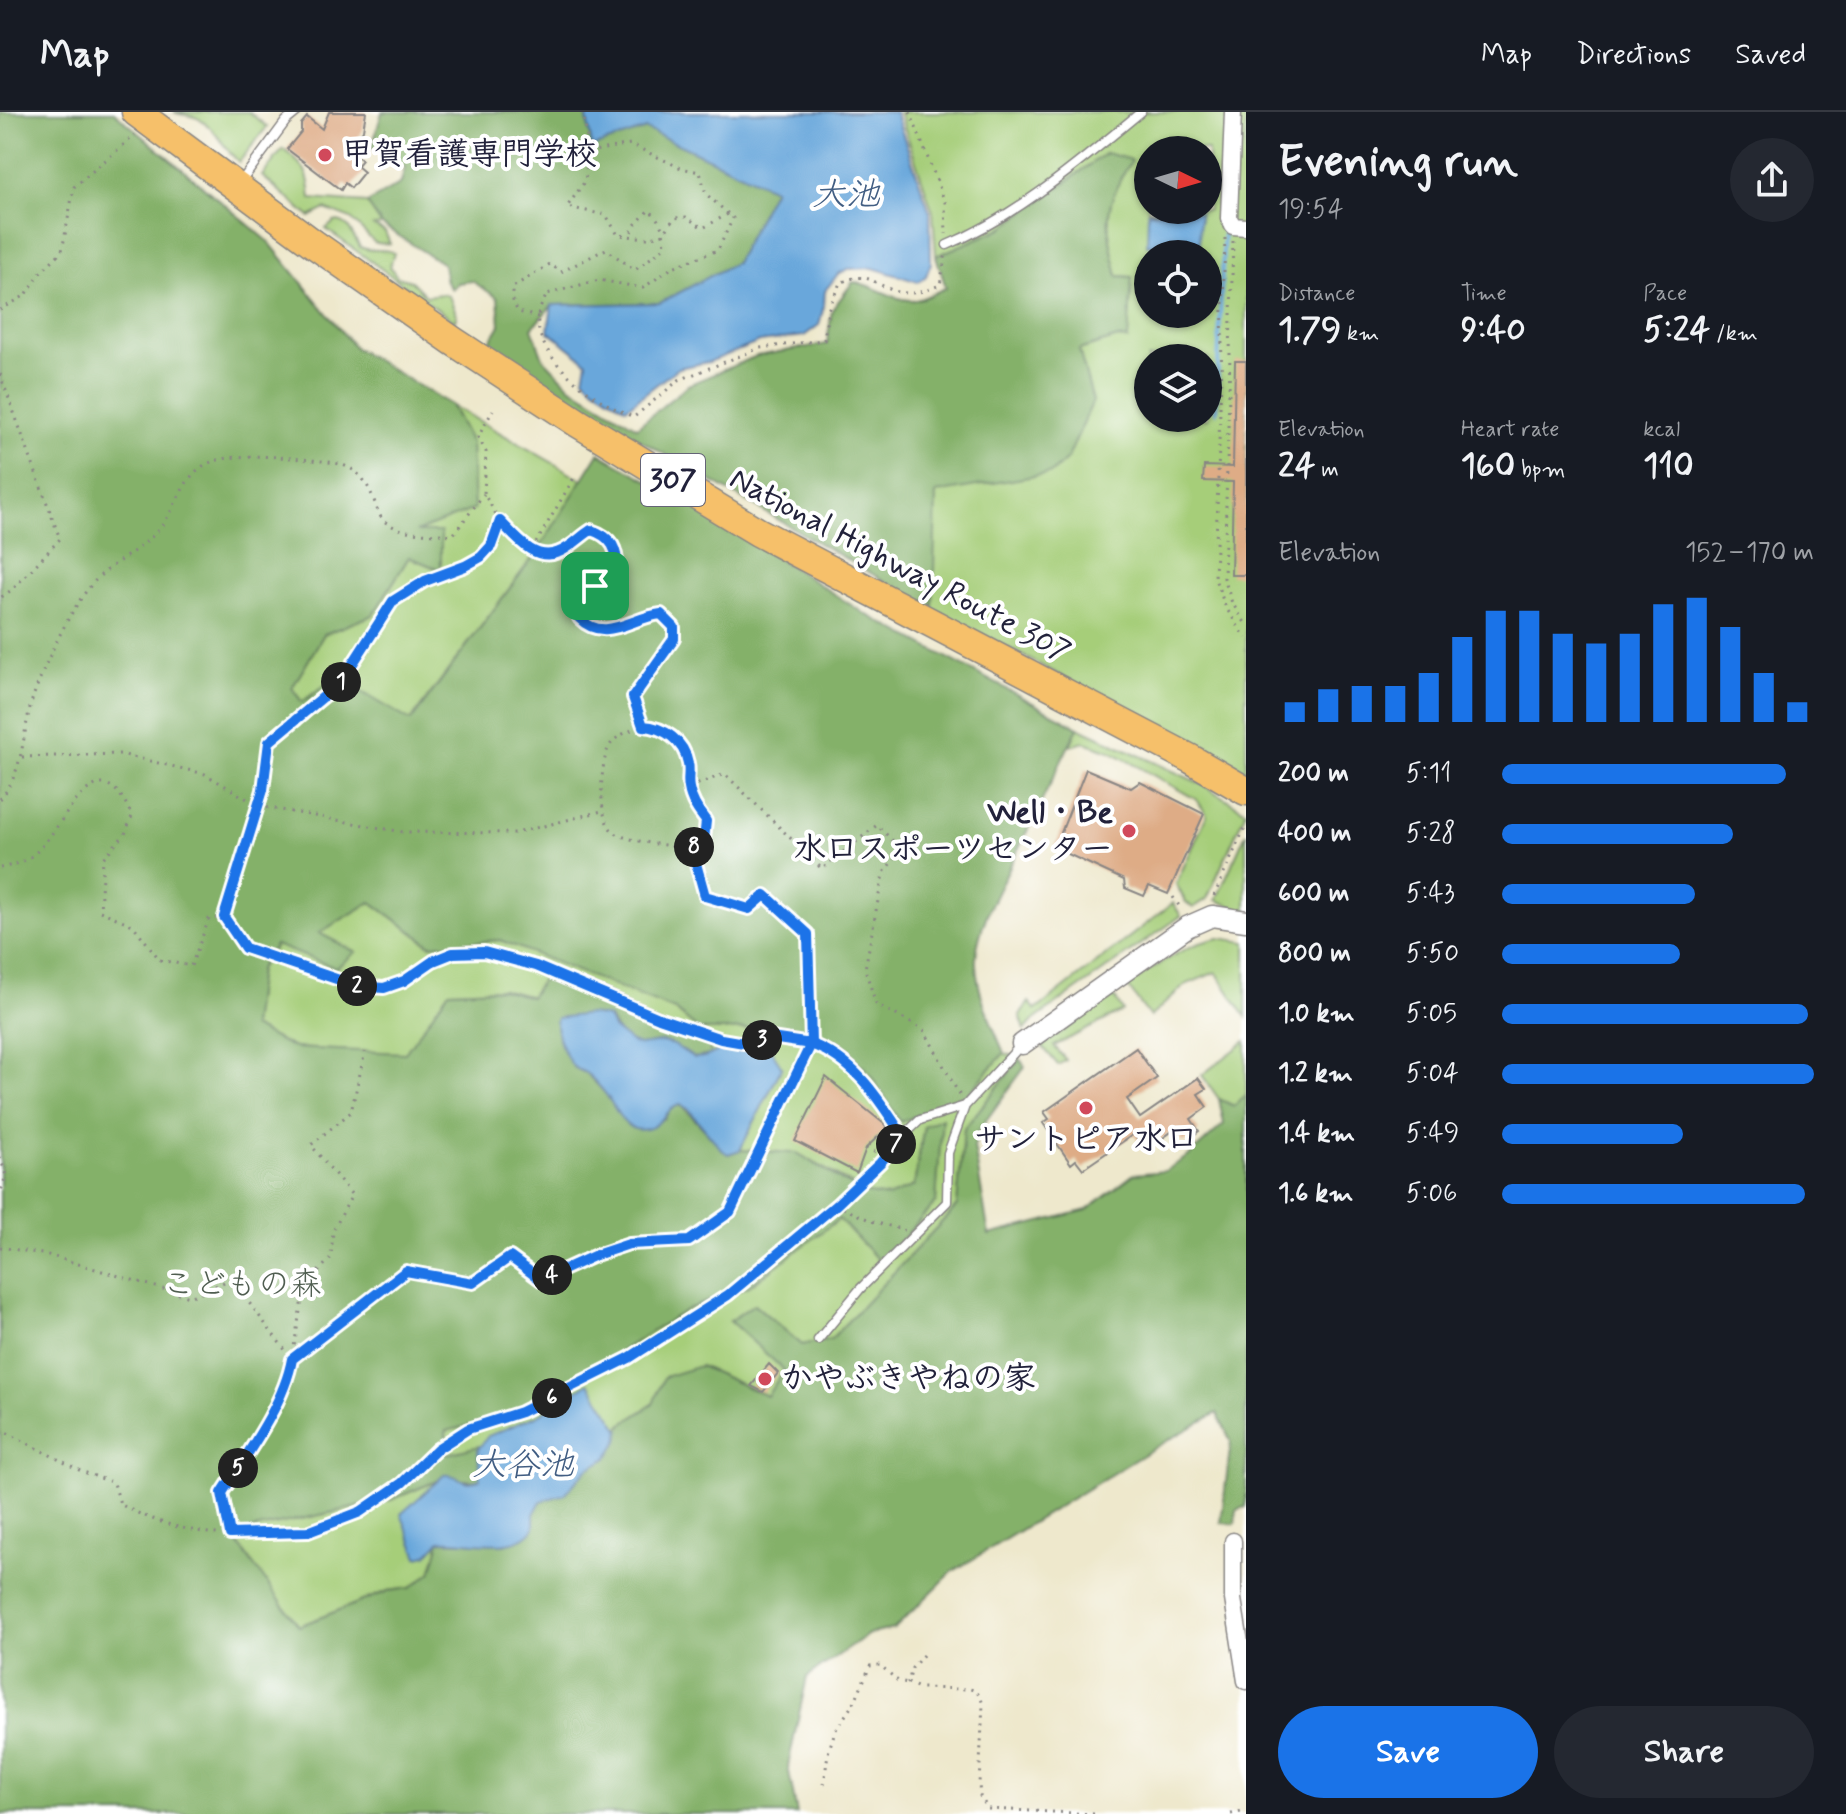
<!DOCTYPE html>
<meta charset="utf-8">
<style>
body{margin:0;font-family:Mynerve,"Klee One",sans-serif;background:#242831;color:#f1f3f6;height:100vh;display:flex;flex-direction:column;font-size:30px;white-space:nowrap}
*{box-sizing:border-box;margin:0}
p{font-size:26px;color:#9ea1a6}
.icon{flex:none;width:44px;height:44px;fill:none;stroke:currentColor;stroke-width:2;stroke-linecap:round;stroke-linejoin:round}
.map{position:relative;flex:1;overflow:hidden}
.panel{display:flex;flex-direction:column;background:#171b24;width:600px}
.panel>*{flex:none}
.needle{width:52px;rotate:95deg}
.buttons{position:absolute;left:1134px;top:24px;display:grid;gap:16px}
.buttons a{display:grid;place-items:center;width:88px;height:88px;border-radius:50%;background:#171b24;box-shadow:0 2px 6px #0004;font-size:40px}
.pin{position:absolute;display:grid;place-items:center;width:68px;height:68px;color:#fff;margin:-34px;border-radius:16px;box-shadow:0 4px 12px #0006}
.km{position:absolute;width:40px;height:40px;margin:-20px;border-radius:50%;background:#222;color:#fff;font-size:22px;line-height:40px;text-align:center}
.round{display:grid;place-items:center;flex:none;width:84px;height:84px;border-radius:42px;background:#242831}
.overview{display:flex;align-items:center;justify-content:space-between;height:136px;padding:0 32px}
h1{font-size:44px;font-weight:700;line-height:60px}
.stats{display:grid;grid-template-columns:repeat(3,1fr);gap:12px;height:136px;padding:8px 32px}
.stats div{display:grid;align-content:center}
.stats b{font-size:34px;font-weight:700}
.stats small{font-size:22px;font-weight:400}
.stats p{font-size:22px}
.chart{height:224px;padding:16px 32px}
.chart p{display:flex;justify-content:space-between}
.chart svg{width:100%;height:144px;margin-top:8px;stroke:#1a73e8;stroke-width:6}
.cta{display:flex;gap:16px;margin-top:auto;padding:16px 32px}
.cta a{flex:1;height:92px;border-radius:48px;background:#1a73e8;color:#fff;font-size:32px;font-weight:700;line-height:92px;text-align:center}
.cta a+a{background:#242831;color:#f1f3f6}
ul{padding:0 32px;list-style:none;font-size:26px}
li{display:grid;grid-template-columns:128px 96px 1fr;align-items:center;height:60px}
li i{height:20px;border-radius:10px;background:#1a73e8}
header{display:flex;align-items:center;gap:48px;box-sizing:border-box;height:112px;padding:0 40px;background:#171b24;border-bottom:2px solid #363941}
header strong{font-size:38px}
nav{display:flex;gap:44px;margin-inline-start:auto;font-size:28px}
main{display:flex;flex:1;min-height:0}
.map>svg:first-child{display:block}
</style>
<header>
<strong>Map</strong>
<nav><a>Map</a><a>Directions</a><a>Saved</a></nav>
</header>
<main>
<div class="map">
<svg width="1246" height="1702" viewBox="0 0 1246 1702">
<rect width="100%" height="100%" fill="#fff"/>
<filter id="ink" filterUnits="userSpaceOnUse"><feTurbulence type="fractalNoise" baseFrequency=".0125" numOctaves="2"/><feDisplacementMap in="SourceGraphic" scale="16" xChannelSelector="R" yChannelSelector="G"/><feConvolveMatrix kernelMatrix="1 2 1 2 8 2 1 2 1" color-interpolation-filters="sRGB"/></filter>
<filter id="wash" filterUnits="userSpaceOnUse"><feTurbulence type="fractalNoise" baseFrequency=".006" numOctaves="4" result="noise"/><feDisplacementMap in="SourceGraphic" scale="32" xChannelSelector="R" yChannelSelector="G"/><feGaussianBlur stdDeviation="1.8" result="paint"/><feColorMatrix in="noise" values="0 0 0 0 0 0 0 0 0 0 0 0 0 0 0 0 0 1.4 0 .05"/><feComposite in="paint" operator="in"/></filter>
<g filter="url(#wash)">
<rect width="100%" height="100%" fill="#eee8cc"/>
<path fill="#a6ce79" stroke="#64785a" stroke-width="2" fill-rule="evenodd" d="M 174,0 L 249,0 L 267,15 L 239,50 C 224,37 217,18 199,7 C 192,3 181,3 174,0 Z
M 899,0 L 1246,0 L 1246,660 L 933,497 L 688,273 L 757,244 L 827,232 L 832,198 L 853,170 C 874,172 894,190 916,188 C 925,186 937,179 946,176 L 1079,238 L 1118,226 L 1127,228 L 1131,165 L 1118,164 C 1109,127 1102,104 1118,69 L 1106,41 L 1002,116 L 936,144 L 933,100 ZM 1148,38 L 1208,38 L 1208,98 L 1148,98 ZM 1148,142 L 1208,142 L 1208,202 L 1148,202 ZM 1148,246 L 1208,246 L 1208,306 L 1148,306 Z
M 283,37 C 305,55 309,58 311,87 L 367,91 L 382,113 L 374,114 L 385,120 L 390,132 L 375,131 L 351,107 L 325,97 L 310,105 L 262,64 Z
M 339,109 L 348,115 L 360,135 C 371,141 385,135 394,141 L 390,154 L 397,165 L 411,169 L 426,184 L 442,182 L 449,184 L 457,204 L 454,209 L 326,117 L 334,110 Z
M 451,293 L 583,368 L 539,437 L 410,609 L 336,565 L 302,590 L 292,576 L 324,522 L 373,503 L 409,445 L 440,458 L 413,420 L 471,331 Z
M 1078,615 L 1201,672 L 1246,699 L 1207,787 L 1193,796 L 1185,789 L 1176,772 L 1207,703 L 1197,688 L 1110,639 L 1085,630 L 1070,634 Z
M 1246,721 L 1246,800 L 1216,788 Z
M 371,790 L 430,833 L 500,828 L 675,898 L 699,918 L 778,917 L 827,926 L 868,959 L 900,1010 L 961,987 L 1004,941 L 1020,947 L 964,1017 L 957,1094 L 831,1227 L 802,1233 L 754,1192 L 730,1209 L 785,1258 L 767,1284 L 700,1254 L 653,1292 L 623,1312 L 599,1343 L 505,1433 L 431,1461 L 410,1476 L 388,1479 L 299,1514 L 230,1422 L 391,1388 L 441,1367 L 447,1342 L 446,1319 L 537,1297 L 584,1262 L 688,1197 L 749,1174 L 839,1107 L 881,1150 L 936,1090 L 941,1006 L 924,1014 L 914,1074 L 888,1085 L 869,1082 L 797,1041 L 740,1038 L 782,955 L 710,943 L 709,930 L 501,877 L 449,879 L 405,942 L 294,936 L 252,915 L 259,857 L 276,833 L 318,821 Z
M 1173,791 L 1181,804 L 1034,908 L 1025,918 L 1020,903 L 1029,890 L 1036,898 Z
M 1219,826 L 1246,830 L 1246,905 L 1216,860 L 1185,873 L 1150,905 L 1127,874 C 1155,855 1184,832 1219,826 Z
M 1114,884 L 1123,899 L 1054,934 L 1066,948 L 1058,953 L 1042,934 Z
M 1246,929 L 1246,983 L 1234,994 L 1219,987 L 1202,963 Z"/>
<path fill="#84b169" stroke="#536a52" stroke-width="2" d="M 0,0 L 114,0 L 268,129 L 355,236 L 451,293 L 471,331 L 474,397 L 416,420 L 441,420 L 441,458 L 409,445 L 373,503 L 324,522 L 292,576 L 302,590 L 336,565 L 411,609 L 539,437 L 599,341 L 716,407 L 867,503 L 1078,615 L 989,797 C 983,814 975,834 976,852 C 977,882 993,914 1004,941 L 965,986 L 900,1010 L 868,959 L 827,926 L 778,917 L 699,918 L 675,898 L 500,828 L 431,833 L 371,790 L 319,821 L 356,840 L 336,856 L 275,833 L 259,857 L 252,915 L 294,936 L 405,941 L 449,879 L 501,877 L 530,885 L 542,867 L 694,926 L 710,930 L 710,943 L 694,946 C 684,940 676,933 665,930 C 655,928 647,934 638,933 C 627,932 613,916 610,907 L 570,947 L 575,956 L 586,961 L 607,983 L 664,1007 L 672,995 L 681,993 L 728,1042 L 740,1038 L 797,1041 L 846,1071 L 869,1082 L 888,1085 L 914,1074 L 924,1014 L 942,1006 L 936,1090 L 881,1151 L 839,1107 L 749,1174 L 688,1197 L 584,1262 L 537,1297 L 446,1319 L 447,1342 L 491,1331 L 488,1369 L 441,1367 L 391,1388 L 231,1422 L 299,1514 L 388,1479 L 410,1476 L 431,1461 L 440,1429 L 505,1432 L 529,1410 L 541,1381 L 599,1343 L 623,1312 L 653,1292 L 664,1265 L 700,1254 L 767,1284 L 784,1258 L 730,1209 L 754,1192 L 802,1233 L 831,1227 L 957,1094 L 964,1017 L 1020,947 L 1025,955 L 979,1018 L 974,1035 L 989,1123 L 1087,1098 L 1134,1062 L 1165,1059 L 1190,1043 L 1224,1012 L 1219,987 L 1234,994 L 1246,983 L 1246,1395 L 1237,1398 L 1235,1412 L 1221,1411 L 1231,1329 L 1217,1301 L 1154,1336 L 952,1460 L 894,1517 L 869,1522 L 807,1565 L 788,1654 L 797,1702 L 0,1702 Z
M 382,0 L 586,0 L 592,35 L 646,17 L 774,77 L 735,151 L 660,191 L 552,193 L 532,216 L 543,246 L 570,274 L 637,315 L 688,273 L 757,244 L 827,232 L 832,198 L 853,170 C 874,172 893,190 915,188 C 925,187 937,179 946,176 L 936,144 L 1002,116 L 1106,41 L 1132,48 C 1102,93 1105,113 1118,164 L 1132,165 L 1128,228 L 1118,226 L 1079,238 L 1093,289 L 1068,346 L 1052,361 L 936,381 L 933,497 L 562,283 L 488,233 L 500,213 L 498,186 L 472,169 L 458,171 L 452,177 L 446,170 L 443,152 L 382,113 L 367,91 L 401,71 L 405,55 L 372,35 Z"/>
<path fill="#69a7db" stroke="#46648b" stroke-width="2" d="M 586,0 L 895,0 L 930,100 L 931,151 L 926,164 L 918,170 L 873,156 L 848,157 L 838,162 L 825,179 L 824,194 L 819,213 L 804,224 L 760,230 L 709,250 L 678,256 L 626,296 L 592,274 L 584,266 L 587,250 L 548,219 L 552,193 L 660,191 L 735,151 L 774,77 L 646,17 L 592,35 Z
M 1148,100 L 1200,101 L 1199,133 L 1147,133 Z
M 589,902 L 608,905 L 613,916 L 631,930 L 639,933 L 662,930 L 674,933 L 694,946 L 705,945 L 718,939 L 771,938 L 782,955 L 740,1038 L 728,1042 L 722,1038 L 688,997 L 681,993 C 665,994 660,1023 635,1017 C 621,1014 613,990 604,980 C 599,974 593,966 587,962 C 582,958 575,958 571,952 C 564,941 553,920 557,906 Z
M 589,1271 L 620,1318 L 618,1329 L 607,1346 L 586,1358 L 565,1382 L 541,1389 L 534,1402 L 534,1416 C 516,1443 467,1427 440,1429 L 427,1443 L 418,1445 L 401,1402 L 444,1363 C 460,1361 462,1376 480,1367 L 478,1337 L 488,1324 L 538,1303 Z"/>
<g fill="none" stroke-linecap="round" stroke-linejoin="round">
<path stroke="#69a7db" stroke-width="4" d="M 1216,300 L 1224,112"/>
</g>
<g id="blocks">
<path fill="#deac86" d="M 329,0 L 366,0 L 363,18 L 350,39 L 362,48 L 357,54 L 364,60 L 351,76 L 345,71 L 341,78 L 287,37 L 301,20 L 301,12 L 307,5 L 322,17 Z
M 1235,249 L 1246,249 L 1246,463 L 1231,463 L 1233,370 L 1203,369 L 1204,354 L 1233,355 Z
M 1086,657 L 1131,676 L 1140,670 L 1204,702 L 1168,782 L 1149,774 L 1144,784 L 1125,776 L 1124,768 L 1055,736 Z
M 1136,936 L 1157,966 L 1127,987 L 1140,1006 L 1198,966 L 1206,977 L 1198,982 L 1207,995 L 1191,1007 L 1199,1019 L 1183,1031 L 1174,1018 L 1149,1036 L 1146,1032 L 1142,1035 L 1134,1022 L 1083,1057 L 1076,1048 L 1071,1052 L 1043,1011 L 1049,1007 L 1044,1000 Z
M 826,965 L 888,1015 L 866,1036 L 857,1061 L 795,1029 Z
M 769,1252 L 778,1261 L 763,1280 L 751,1274 Z"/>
</g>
</g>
<g filter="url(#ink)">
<use href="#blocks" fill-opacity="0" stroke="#888584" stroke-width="2"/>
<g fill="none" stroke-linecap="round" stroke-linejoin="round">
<defs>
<path id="service" d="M 240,71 L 286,9 L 297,0
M 947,133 C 1019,103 1081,49 1141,0
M 404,869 C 419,859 434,847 451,842 C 509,825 655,911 721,927 C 738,931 752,928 769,926 C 788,925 811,930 828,938 C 861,953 884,995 903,1024 L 920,1008 L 965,994 L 948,1041 L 947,1090 L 860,1177 L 818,1228
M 965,994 L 1021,933"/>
<path id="minor" d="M 1233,0 L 1229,106 L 1233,114 L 1246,115
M 1233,1429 L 1233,1487 L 1246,1569"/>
<path id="tertiary" d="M 1022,932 L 1187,815 L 1212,804 L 1246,809"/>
<path id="trunk" d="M 136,0 L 314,132 L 453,229 L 578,311 L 758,420 L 1191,647 L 1246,679"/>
</defs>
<use href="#service" stroke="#888584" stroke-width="11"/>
<use href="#minor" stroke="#888584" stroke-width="19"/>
<use href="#tertiary" stroke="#888584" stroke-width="23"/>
<use href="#trunk" stroke="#888584" stroke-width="31"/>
<path stroke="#888584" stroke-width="3" stroke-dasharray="2 6" stroke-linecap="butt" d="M 583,0 L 589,40 L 630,32 L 681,56 L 700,60 L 706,82 L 733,106 L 718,138 L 673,155 L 643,176 L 599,168 L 547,182 C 544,189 538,198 538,205 C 534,247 600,293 634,305 L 679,268 L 760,236 L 824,228 L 828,198 L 840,171 C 868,158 871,171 895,179 C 911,184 925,179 940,173 L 946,141
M 910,0 L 945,90 L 946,122
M 589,40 L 585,69 L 567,95 L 606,103 L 618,123 L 647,126 L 664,122 L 674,106 L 686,105 L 703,116 L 728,102
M 1225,126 L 1215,467 L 1226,496 L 1246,526
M 1233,129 L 1224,466 L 1232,491 L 1246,512
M 0,198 L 26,183 L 40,161 L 62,139 L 74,75 L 135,23
M 538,205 L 518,200 L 513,190 L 513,175 L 550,152 L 561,160 L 606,137 L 635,158 L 665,135 C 664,119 661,108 649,98 L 635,113 L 629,124
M 0,262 L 60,427 L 13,477 L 0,486
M 500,409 C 515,424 534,451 559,441 C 570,436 580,425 591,418 C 613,425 617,437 618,459 L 611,470 C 589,476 577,481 579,506 C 605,532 632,505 661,502 L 674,515 L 674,527 L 633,585 L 643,614 C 630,619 614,623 608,637 C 600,655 597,708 614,720 C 629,731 672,733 692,737 L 704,728 L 706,709 C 698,699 691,689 689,676 C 687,668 690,659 688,651 C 684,629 664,615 643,614
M 532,438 L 575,364
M 22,645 L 120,642 L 205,662 L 259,694 L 403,720 L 516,721 L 602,699
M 690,675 L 725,662 L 822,757 L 877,713 L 901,737 L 883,762 L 865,857 L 876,892 L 924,918 L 960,984
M 0,687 C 25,659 22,618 33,585 C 45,551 74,486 101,463 C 119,447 142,437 158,418 C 175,400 181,368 203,354 C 227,339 283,345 311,348 C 347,351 362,355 375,391 C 378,399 380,407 387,411 C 405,423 432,421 453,423 L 484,382
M 692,737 L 705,784 L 749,797 L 765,783 L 808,822 L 810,921
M 0,756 C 10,754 21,751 30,745 C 62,725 95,620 132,704 L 125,722 L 103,746 L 100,799 L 133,813 L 160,848 L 191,854 L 209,807 L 224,805
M 1214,784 L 1246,713
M 1173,785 L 1182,798
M 224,805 L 263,678 L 269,630 L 341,570 L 393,489 L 425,469 L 465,454 L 481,445 L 491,434 L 500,409 L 484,382 L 486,340 L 478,325 L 493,298
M 224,805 L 245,836 L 343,871 L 384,876 L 393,873
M 866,1036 L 885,1045
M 0,1045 L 6,1063 L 0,1083
M 836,1093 L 896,1033
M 0,1135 L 48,1143 L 190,1185 L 231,1167 L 292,1247 L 406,1159 L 473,1171 L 510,1145 L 541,1168 L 596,1143 L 629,1132 L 689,1129 L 730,1100 L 806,943
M 0,1317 L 81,1359 L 114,1371 L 120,1392 C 186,1430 292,1436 360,1400 C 400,1378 426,1340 466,1318 C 481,1310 501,1307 518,1301 C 536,1295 555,1285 573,1276 C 626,1249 681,1218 729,1182 C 766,1154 801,1122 836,1093 L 874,1110 L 904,1118
M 230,1422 L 222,1381 L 255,1328 L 289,1265 L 304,1175 L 331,1146 L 333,1119 L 352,1083 L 311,1033 L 351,1000 L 365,940
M 923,1543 L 912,1556 L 908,1571 L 919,1576 L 970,1577 C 978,1579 980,1584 983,1592 L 979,1672 L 980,1684 L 988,1697 L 1096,1702
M 824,1672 L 828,1641 L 835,1619 L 855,1589 L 870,1554 L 880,1553 L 898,1569 L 908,1571
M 1231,1702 L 1246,1699"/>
<use href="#service" stroke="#fff" stroke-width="8"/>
<use href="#minor" stroke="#fff" stroke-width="16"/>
<use href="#tertiary" stroke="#fff" stroke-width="20"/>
<use href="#trunk" stroke="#f6c06b" stroke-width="28"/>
</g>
</g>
<g fill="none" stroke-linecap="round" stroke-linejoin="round" filter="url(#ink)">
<defs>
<path id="route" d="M 595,474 L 611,470 L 618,459 C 617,437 613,425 591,418 C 580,425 570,436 559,440 C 534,451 515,424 500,409 L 491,434 L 481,445 L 465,454 L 425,469 L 393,489 L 341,570 L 269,630 L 263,678 L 224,805 L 245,836 L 357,874 L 384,876 L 404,869 L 433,849 L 453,841 L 484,840 L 536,854 L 659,906 L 721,927 L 744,931 L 771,926 L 811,932 L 730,1100 L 689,1129 L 629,1132 L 596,1143 L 541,1168 L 510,1145 L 473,1171 L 406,1159 L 292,1247 C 284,1292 247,1342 222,1381 L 230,1422 L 308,1420 L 360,1400 L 402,1371 L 437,1337 L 468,1317 L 521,1300 L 629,1246 L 728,1183 L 836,1093 L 880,1051 L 903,1024 C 878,986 855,948 811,932 L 808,822 L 765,783 L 749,797 L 705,784 L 692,737 L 704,728 L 706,709 C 698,699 691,689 689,676 C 687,668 690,659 688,651 C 684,629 664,615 643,614 L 633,585 L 674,527 L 674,515 L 661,502 C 632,505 605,532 579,506 C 578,490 582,484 595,474"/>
</defs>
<use href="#route" stroke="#fff" stroke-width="16"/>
<use href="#route" stroke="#1a73e8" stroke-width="10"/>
</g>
<g fill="#d1495b" stroke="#fff" stroke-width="3">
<circle cx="325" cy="43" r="8"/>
<circle cx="1129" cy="719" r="8"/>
<circle cx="1086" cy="996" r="8"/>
<circle cx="765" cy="1267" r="8"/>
</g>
<g text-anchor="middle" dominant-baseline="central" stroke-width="8" stroke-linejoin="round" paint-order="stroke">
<rect fill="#fff" stroke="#646476" stroke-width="2" x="641" y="342" width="64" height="52" rx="6"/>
<g font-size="30" font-weight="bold" fill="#22223b">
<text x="673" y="368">307</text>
</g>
<g font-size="32" font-weight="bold" fill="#22223b" stroke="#fff" text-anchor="start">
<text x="341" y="43">甲賀看護専門学校</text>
<text x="1113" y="701" text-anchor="end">Well・Be<tspan x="1113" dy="37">水口スポーツセンター</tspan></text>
<text x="1086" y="1028" text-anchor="middle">サントピア水口</text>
<text x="781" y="1267">かやぶきやねの家</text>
</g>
<g font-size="32" fill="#22223b" stroke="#fff">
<text transform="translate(900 454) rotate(28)">National Highway Route 307</text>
</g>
<g font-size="32" fill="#505e51" stroke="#fff">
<text x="242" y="1173">こどもの森</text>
</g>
<g font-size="34" font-style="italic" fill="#425e83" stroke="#fff">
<text x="846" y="83">大池</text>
<text x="523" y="1353">大谷池</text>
</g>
</g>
</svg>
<div class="buttons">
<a><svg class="needle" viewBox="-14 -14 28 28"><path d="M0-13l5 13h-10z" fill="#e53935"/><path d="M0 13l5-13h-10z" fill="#9ea1a6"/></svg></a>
<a><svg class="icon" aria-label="locate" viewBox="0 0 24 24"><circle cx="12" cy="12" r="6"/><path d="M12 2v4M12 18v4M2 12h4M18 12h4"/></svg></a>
<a><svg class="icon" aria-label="layers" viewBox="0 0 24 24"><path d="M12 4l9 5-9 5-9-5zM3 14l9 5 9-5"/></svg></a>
</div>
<div class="pin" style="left:595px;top:474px;background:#1e9e55"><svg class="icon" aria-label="arrive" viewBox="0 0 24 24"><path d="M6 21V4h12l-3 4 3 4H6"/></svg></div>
<b class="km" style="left:341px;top:570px">1</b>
<b class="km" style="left:357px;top:874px">2</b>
<b class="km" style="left:762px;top:928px">3</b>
<b class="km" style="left:552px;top:1163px">4</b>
<b class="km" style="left:238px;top:1356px">5</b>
<b class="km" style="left:552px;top:1286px">6</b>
<b class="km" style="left:896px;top:1032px">7</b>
<b class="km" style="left:694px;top:735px">8</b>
</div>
<section class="panel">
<div class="overview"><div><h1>Evening run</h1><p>19:54</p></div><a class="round"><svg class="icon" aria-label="share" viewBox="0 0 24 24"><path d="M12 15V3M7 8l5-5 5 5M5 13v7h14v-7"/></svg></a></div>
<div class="stats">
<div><p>Distance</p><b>1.79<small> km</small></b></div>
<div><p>Time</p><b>9:40</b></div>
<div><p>Pace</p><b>5:24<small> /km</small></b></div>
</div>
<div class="stats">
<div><p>Elevation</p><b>24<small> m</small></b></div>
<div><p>Heart rate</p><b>160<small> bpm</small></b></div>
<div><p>kcal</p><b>110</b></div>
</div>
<div class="chart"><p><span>Elevation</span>152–170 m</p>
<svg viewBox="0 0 160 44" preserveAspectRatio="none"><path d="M5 44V38M15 44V34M25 44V33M35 44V33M45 44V29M55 44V18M65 44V10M75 44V10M85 44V17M95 44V20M105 44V17M115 44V8M125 44V6M135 44V15M145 44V29M155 44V38"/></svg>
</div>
<ul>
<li><b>200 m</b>5:11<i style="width:91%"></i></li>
<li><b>400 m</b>5:28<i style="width:74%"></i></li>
<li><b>600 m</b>5:43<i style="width:62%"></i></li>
<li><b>800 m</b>5:50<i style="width:57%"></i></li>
<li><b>1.0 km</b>5:05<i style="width:98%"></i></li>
<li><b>1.2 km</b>5:04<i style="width:100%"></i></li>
<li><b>1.4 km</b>5:49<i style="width:58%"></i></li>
<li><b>1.6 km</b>5:06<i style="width:97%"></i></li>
</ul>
<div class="cta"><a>Save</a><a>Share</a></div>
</section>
</main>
